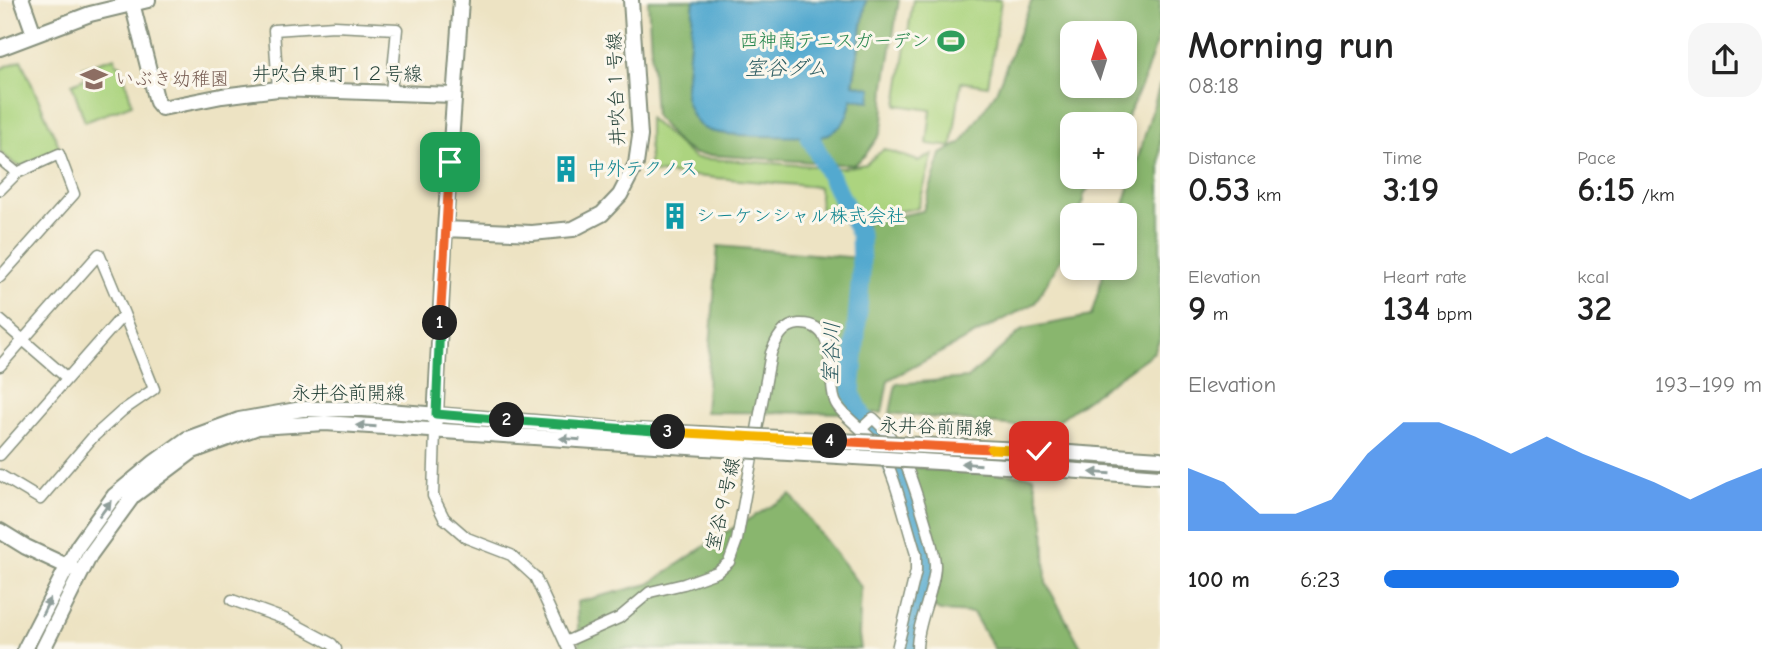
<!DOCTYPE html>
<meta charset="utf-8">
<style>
body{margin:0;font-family:"Comic Neue","Klee One",sans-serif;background:#f6f6f6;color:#222;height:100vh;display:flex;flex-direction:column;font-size:26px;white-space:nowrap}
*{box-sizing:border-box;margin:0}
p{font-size:23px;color:#767676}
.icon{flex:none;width:38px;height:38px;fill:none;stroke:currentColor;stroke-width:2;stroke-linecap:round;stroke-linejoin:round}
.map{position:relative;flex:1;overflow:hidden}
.details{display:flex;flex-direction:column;background:#fff;width:630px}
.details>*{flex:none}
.needle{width:46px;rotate:356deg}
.tools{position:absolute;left:1060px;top:21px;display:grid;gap:14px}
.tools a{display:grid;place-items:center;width:77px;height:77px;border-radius:14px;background:#fff;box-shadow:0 4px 10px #0003;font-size:35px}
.pin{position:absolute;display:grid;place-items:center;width:60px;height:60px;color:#fff;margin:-30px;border-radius:14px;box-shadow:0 4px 10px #0006}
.km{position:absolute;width:35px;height:35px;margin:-18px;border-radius:50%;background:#222;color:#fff;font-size:19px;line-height:35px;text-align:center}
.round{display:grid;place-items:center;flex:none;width:74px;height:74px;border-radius:21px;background:#f6f6f6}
.head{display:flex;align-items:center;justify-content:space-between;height:119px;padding:0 28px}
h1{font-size:38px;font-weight:700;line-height:52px}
.figures{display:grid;grid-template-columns:repeat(3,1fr);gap:10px;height:119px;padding:7px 28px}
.figures div{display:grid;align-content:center}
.figures b{font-size:35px;font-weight:700}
.figures small{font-size:19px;font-weight:400}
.figures p{font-size:19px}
.chart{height:196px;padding:14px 28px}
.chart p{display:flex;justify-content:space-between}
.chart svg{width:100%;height:126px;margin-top:7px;fill:#1a73e8;opacity:.7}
ul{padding:0 28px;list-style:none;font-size:23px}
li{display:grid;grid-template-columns:112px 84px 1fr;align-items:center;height:52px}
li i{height:18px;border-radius:9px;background:#1a73e8}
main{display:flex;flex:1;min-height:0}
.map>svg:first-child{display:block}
</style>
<main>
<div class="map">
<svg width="1160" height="649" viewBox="0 0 1160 649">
<rect width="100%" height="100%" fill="#fbf7ec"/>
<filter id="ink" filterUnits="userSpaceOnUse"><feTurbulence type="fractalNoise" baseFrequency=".0143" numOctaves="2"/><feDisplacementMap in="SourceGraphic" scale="14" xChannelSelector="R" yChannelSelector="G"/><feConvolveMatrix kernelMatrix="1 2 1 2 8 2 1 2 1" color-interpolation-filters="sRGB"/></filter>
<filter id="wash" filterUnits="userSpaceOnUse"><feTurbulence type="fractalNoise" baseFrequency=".00686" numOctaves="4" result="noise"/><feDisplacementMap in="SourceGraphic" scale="28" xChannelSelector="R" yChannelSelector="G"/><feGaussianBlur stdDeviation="1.57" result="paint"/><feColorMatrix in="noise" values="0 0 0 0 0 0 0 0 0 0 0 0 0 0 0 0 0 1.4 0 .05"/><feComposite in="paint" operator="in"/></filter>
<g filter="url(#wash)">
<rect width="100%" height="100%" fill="#ede3c3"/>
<path fill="#acd47f" stroke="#66885a" stroke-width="2" d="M 913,0 L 1001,0 L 988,86 L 961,82 L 952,147 L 927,144 L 931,110 L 897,105 Z
M 115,57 L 116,63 L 121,65 L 132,104 L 85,122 L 72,84 L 86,78 L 83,67 Z
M 21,60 L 60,148 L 23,166 L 16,165 L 0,152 L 0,69 Z
M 649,118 L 694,158 L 843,168 L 866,164 L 884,149 L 918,161 L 933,154 L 918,208 L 869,216 L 821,213 L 819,187 L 649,172 Z"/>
<path fill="#89b66e" stroke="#547a51" stroke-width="2" fill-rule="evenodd" d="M 648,0 L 694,0 L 685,96 L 725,133 L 821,137 L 851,99 L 870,101 L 853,85 L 866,0 L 899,0 L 885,85 L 883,123 L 880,134 L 866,154 L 854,165 L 694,154 L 679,144 L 655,116 Z
M 1032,0 L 1160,0 L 1160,31 L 1143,82 L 1124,124 L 1073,124 L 1073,177 L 1096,177 L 1084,195 L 1080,215 L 1073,215 L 1073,239 L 1035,303 L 888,380 L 882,413 L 705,412 L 718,246 L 859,258 L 867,222 L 923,211 L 941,154 L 961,143 L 996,92 ZM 1073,33 L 1125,33 L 1125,86 L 1073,86 Z
M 1160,84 L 1160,338 L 1154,352 L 1046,429 L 890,413 L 896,384 L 968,378 L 1023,329 L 1091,316 L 1105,268 L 1125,268 L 1125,215 L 1121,215 Z
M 910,467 L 1033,476 L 1044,523 L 1046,583 L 1082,649 L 994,649 L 973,613 L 940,611 L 933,607 L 932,599 L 942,561 Z
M 791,495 L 861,587 L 859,635 L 861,649 L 579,649 L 577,602 L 649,584 L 721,535 Z"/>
<path fill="#52a9cf" stroke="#387382" stroke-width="2" d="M 694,0 L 866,0 L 853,84 L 872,88 L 870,101 L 852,99 C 847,121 843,129 821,137 C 798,136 722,138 705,129 C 693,123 688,108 685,96 Z"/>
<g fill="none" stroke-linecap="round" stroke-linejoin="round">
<path stroke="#52a9cf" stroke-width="19" d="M 810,137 L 860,234 L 861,273 L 851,393 L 863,418 L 875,431 L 904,489 L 916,522 L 927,567 L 910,629 L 909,649"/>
</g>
</g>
<g filter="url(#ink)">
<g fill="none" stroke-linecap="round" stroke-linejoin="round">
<defs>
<path id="street" d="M 278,89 L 274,30 L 334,26 L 397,29 L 391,92
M 0,159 L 17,173
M 0,190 L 17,173 L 59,154 L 74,194 L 0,277
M 0,320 L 67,378
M 0,366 L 99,254 L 124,314
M 861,429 L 873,418 C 884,428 893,439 900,452 C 909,468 935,547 935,565 C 935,590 917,621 917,649
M 435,431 L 433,496 L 444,518 L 467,538 L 511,555 L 535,577 L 568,649
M 0,455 L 124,314 L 154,389 L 122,411 L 92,438 L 40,499 L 0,475
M 232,600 L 287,620 L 332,644 L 336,649
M 565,642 L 619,618 L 650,592 L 684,584 L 717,572 L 729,562 L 737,540 L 771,353 C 776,340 783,325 799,324 C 840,322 826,376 835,401 C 840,415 870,434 879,448 C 894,469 907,527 916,554 L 916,571 L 897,649"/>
<path id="secondary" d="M 22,0 L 34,34
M 132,3 L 157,102 L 162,108 L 222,96 L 278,89 L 454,95
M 0,48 L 90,14 L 148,0
M 445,229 L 532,233 L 573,229 L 602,214 L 620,195 L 636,164 L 640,136 L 631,0
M 435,421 L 445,229 L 461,0
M 1039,451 L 1160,459
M 1039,468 L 1160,477
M 0,531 L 26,547 L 73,569
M 25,649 L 78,546 L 114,496 L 155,462 L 187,439 L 239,420 L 302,409 L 363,409 L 640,431
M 43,649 L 90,555 L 133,496 L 193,451 L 258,427 L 325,423 L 638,444"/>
</defs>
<use href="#street" stroke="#86907c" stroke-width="13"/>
<use href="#secondary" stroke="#86907c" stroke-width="18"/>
<use href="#street" stroke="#fff" stroke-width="10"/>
<use href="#secondary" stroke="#fff" stroke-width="14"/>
<defs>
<path id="secondary-bridge" d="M 640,431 L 1039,451
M 638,444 L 1039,468"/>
</defs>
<use href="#secondary-bridge" stroke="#86907c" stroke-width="18" stroke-linecap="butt"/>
<use href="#secondary-bridge" stroke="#fff" stroke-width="14"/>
</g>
<defs><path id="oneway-solid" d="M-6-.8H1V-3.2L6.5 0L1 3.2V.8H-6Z" transform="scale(1.75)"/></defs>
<g fill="#8f9e9a">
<use href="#oneway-solid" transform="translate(366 426) rotate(-176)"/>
<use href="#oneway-solid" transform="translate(570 439) rotate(-176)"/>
<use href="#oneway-solid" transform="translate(971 464) rotate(-176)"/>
<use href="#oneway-solid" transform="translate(1100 473) rotate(-176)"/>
<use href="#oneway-solid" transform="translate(105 509) rotate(-54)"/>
<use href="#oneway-solid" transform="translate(46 607) rotate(-64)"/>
</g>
</g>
<g fill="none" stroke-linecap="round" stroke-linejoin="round" filter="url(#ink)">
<defs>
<path id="split-1" d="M 440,323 L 450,162"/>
<path id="split-2" d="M 440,323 L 436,414 L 507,420"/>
<path id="split-3" d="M 507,420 L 668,432"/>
<path id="split-4" d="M 668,432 L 830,441"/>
<path id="split-5" d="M 830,441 L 991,449"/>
<path id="split-6" d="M 991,449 L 1039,451"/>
</defs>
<use href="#split-1" stroke="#fff" stroke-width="14"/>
<use href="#split-2" stroke="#fff" stroke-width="14"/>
<use href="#split-3" stroke="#fff" stroke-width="14"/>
<use href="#split-4" stroke="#fff" stroke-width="14"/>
<use href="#split-5" stroke="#fff" stroke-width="14"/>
<use href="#split-6" stroke="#fff" stroke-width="14"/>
<use href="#split-1" stroke="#f0652b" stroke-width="9"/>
<use href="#split-2" stroke="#22a559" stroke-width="9"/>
<use href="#split-3" stroke="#22a559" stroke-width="9"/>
<use href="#split-4" stroke="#f5b400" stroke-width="9"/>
<use href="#split-5" stroke="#f0652b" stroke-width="9"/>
<use href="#split-6" stroke="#f5b400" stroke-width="9"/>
</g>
<defs>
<symbol id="stadium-bare" viewBox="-9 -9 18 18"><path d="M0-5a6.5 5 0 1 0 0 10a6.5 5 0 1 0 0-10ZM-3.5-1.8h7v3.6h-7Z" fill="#2e9e5b" stroke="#fbf7ec" stroke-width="2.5" paint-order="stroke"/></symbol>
<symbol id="school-bare" viewBox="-9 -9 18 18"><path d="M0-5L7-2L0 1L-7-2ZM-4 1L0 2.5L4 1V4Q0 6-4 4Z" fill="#8d6e63" stroke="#fbf7ec" stroke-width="2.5" paint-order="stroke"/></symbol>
<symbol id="building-bare" viewBox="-9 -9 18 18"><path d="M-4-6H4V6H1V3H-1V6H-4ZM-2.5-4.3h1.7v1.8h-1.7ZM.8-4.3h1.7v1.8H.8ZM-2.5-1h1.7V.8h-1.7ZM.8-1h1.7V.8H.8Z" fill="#0f9aa8" stroke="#fbf7ec" stroke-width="2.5" paint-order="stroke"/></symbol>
</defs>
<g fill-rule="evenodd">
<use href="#stadium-bare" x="932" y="22" width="38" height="38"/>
<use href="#school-bare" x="75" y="60" width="38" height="38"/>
<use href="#building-bare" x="547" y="150" width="38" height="38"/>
<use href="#building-bare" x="656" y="197" width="38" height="38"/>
</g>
<g text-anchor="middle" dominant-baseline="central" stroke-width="6" stroke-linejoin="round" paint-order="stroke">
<g font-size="19" fill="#27864d" stroke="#fbf7ec" text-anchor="end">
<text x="930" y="41">西神南テニスガーデン</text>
</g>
<g font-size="19" fill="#1f3d34" stroke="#fbf7ec">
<text x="337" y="74">井吹台東町１２号線</text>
<text transform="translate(616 89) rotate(-92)">井吹台１号線</text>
<text x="348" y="393">永井谷前開線</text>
<text transform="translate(936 427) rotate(2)">永井谷前開線</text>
<text transform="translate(723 504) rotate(-77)">室谷９号線</text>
</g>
<g font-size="19" fill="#785e54" stroke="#fbf7ec" text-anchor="start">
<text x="115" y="79">いぶき幼稚園</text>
</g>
<g font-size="19" fill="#0d838f" stroke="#fbf7ec" text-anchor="start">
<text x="587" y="169">中外テクノス</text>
<text x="696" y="216">シーケンシャル株式会社</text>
</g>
<g font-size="21" font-style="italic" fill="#2e5d62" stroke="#fbf7ec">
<text x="786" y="68">室谷ダム</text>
<text transform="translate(831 353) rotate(-88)">室谷川</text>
</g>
</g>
</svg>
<div class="tools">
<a><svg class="needle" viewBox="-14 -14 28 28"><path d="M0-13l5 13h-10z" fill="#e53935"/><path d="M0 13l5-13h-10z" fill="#767676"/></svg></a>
<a>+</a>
<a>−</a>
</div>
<div class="pin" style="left:450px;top:162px;background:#1e9e55"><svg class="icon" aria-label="arrive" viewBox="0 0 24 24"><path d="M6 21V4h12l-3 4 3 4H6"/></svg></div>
<div class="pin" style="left:1039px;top:451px;background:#d93025"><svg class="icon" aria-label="check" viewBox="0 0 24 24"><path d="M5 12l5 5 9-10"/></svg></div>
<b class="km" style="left:440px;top:323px">1</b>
<b class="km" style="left:507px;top:420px">2</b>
<b class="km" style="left:668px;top:432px">3</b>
<b class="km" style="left:830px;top:441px">4</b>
</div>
<section class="details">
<div class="head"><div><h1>Morning run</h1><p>08:18</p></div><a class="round"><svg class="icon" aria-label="share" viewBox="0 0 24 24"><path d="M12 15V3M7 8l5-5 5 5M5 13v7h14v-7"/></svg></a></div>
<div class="figures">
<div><p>Distance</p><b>0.53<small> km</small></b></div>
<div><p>Time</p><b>3:19</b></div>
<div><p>Pace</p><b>6:15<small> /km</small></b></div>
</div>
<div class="figures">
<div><p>Elevation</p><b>9<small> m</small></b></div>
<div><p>Heart rate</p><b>134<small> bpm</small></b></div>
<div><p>kcal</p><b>32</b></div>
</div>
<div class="chart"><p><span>Elevation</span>193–199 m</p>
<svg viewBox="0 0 160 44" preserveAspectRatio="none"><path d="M0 44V22L10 27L20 38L30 38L40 33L50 17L60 6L70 6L80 11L90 17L100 11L110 17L120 22L130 27L140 33L150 27L160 22V44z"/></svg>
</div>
<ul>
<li><b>100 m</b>6:23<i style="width:78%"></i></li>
</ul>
</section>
</main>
